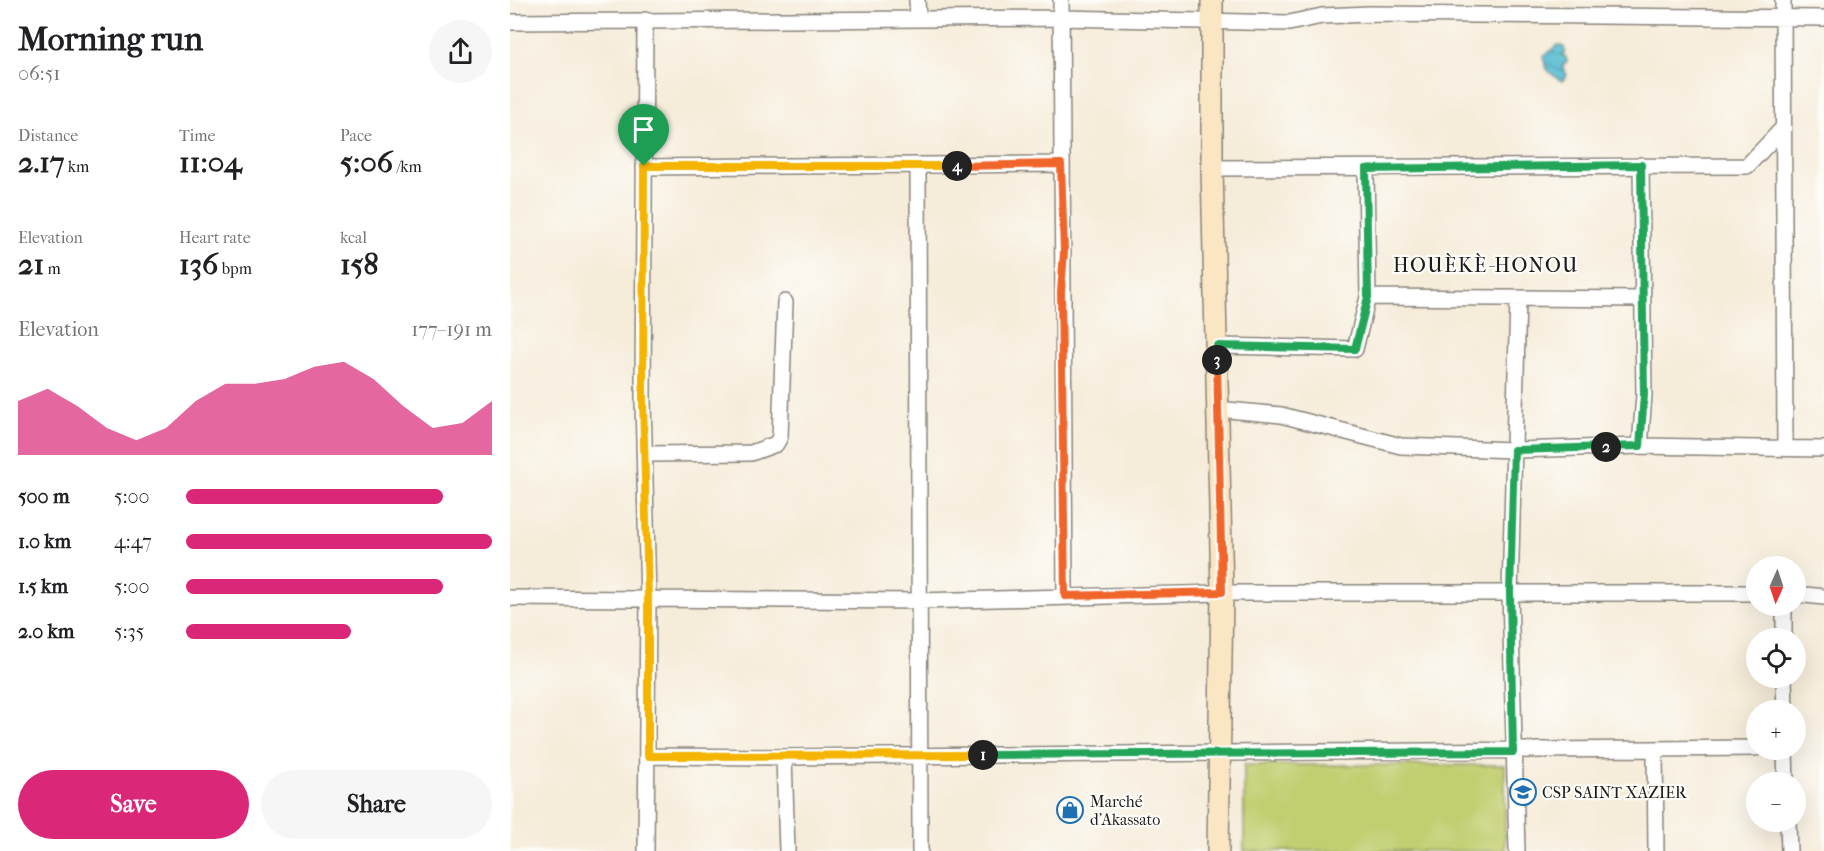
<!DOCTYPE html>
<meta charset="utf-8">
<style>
body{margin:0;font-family:"IM FELL French Canon",serif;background:#f6f6f6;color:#202124;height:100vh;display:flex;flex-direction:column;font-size:22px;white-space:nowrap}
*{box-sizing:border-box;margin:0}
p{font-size:20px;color:#757577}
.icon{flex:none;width:33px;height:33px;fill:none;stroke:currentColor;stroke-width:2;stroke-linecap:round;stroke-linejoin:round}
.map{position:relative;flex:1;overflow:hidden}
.panel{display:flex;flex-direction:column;background:#fff;width:510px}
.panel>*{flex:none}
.needle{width:39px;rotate:183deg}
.buttons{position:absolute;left:1236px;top:556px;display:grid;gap:12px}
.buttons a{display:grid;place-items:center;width:60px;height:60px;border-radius:50%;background:#fff;box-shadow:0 6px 24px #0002;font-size:30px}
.pin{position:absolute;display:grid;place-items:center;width:51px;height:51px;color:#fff;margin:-62px -26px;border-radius:50% 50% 50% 0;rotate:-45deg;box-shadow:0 0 6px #0007}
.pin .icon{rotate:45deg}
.km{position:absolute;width:30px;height:30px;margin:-15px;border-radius:50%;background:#222;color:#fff;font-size:16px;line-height:30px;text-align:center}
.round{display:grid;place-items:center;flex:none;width:63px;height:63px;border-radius:32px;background:#f6f6f6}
.summary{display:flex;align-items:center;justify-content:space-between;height:102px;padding:0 18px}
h1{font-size:33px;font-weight:800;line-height:45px}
.figures{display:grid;grid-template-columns:repeat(3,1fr);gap:9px;height:102px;padding:6px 18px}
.figures div{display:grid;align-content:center}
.figures b{font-size:30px;font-weight:800}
.figures small{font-size:16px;font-weight:400}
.figures p{font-size:16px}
.chart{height:168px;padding:12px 18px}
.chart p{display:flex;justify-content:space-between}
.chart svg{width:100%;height:108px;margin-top:6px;fill:#db2777;opacity:.7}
.primary-button{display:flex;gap:12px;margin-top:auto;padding:12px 18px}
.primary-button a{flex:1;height:69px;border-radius:36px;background:#db2777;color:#fff;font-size:24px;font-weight:800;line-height:69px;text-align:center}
.primary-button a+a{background:#f6f6f6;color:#202124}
ul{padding:0 18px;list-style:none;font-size:20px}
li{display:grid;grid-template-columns:96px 72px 1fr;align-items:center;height:45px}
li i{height:15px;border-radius:8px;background:#db2777}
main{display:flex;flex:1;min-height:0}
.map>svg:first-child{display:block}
</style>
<main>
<section class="panel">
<div class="summary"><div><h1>Morning run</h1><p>06:51</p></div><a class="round"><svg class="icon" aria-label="share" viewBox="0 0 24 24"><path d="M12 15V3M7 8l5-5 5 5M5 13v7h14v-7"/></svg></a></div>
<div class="figures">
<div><p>Distance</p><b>2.17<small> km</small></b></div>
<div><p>Time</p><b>11:04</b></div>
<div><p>Pace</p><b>5:06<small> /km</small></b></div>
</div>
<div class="figures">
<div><p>Elevation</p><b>21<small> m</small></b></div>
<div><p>Heart rate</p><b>136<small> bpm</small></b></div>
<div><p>kcal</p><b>158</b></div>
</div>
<div class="chart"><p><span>Elevation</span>177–191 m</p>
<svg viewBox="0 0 160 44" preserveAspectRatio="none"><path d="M0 44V22L10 17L20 24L30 33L40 38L50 33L60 22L70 15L80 15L90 13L100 8L110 6L120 13L130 24L140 33L150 31L160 22V44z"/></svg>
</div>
<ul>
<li><b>500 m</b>5:00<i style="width:84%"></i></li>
<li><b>1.0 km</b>4:47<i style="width:100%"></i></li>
<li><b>1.5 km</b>5:00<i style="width:84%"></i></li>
<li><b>2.0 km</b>5:35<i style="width:54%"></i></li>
</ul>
<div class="primary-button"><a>Save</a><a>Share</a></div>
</section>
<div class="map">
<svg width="1314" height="851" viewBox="0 0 1314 851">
<defs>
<pattern id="water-waves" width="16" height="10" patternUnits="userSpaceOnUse" patternTransform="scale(1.5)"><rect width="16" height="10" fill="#54bcd1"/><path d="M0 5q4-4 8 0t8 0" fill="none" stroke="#4598a9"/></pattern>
</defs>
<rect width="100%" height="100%" fill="#fdfcf7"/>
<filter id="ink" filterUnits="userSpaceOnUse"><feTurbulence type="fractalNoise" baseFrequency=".0167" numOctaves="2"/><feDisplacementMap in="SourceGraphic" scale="12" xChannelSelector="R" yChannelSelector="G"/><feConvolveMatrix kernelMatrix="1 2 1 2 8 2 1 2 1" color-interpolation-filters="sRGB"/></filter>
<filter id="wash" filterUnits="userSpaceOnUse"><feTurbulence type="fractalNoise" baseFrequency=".008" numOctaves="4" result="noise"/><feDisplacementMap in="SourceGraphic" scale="24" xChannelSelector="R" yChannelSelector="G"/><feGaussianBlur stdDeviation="1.35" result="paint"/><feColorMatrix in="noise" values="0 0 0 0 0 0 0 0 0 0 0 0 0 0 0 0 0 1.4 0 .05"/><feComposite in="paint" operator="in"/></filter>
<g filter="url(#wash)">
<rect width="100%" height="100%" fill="#f6ecda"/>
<path fill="#c1cf71" stroke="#6e7646" stroke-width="1.5" d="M 734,765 L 995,765 L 995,851 L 734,851 Z"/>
<path fill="url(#water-waves)" stroke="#386c76" stroke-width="1.5" d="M 1048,45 L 1054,47 L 1055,52 L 1052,55 L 1056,57 L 1057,62 L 1052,66 L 1057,75 L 1052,81 C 1041,74 1033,69 1034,56 Z"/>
</g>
<g filter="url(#ink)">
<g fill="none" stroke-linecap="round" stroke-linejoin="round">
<defs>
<path id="street" d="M 407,0 L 408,19
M 551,0 L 555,596
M 1273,0 L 1275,448
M 135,20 L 133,401 L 138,599 L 136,851
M 0,22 L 551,18 L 779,23 L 812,16 L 860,14 L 1314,18
M 408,166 L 410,851
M 134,167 L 551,164
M 702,168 L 1237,166 L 1273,128
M 858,297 L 1131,299
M 707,346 L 845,349 L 858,297 L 856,169
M 707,409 L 771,415 L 891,446 L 1004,450 L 1130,446 L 1314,449
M 1130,446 L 1134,395 L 1131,165
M 135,454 L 241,453 L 266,444 L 270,437 L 275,302
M 1286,594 L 1314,597
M 0,598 L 409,601 L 712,593 L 1246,593
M 1274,606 L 1274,639
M 1274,678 L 1275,711
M 1145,750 L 1146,851
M 1275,750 L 1276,783
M 138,756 L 274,757 L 277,851
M 274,757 L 1246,748
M 1278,822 L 1279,851
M 1007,851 L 1000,593 L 1008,299"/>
<path id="secondary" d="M 702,0 L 702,168 L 712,593 L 708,851"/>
</defs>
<use href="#street" stroke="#89847b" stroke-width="18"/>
<use href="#secondary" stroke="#89847b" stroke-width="24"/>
<use href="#street" stroke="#fff" stroke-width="15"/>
<use href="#secondary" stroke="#fbe6c4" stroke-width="21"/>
</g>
</g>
<g fill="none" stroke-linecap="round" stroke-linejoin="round" filter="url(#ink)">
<defs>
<path id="split-1" d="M 134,166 L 133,401 L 138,599 L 138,756 L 473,755"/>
<path id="split-2" d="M 473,755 L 1003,752 L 1000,593 L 1004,450 L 1096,447"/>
<path id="split-3" d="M 707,360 L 707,346 L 845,349 L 858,297 L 856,169 L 1131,165 L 1134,395 L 1130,446 L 1096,447"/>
<path id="split-4" d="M 447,166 L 551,164 L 554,252 L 551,292 L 555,596 L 712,592 L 707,360"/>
<path id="split-5" d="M 134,166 L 447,166"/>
</defs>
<use href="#split-1" stroke="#fff" stroke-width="12"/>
<use href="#split-2" stroke="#fff" stroke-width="12"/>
<use href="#split-3" stroke="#fff" stroke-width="12"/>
<use href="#split-4" stroke="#fff" stroke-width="12"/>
<use href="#split-5" stroke="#fff" stroke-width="12"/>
<use href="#split-1" stroke="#f5b400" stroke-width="8"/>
<use href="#split-2" stroke="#22a559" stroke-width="8"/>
<use href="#split-3" stroke="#22a559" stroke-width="8"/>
<use href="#split-4" stroke="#f0652b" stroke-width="8"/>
<use href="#split-5" stroke="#f5b400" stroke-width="8"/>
</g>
<defs>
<symbol id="school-ring" viewBox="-11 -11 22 22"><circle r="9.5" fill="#fdfcf7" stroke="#1f6fb2" stroke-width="1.5"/><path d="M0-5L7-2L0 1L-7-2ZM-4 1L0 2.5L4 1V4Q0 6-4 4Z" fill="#1f6fb2"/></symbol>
<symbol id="shop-ring" viewBox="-11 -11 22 22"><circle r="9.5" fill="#fdfcf7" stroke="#1f6fb2" stroke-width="1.5"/><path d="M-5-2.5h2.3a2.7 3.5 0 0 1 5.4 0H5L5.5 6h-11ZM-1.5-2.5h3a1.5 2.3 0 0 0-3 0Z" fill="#1f6fb2"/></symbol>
</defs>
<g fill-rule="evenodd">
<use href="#school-ring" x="998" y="777" width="30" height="30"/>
<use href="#shop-ring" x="545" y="795" width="30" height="30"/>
</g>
<g text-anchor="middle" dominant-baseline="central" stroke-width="4.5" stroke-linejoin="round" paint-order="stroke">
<g font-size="16" fill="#1c1c1c" stroke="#fdfcf7" text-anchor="start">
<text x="1032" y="792">CSP SAINT XAZIER</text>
<text x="580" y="801">Marché<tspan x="580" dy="18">d'Akassato</tspan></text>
</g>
<g font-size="20" letter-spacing="1.5" fill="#1c1c1c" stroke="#fdfcf7">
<text x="976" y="265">HOUÈKÈ-HONOU</text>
</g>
</g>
</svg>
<div class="buttons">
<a><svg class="needle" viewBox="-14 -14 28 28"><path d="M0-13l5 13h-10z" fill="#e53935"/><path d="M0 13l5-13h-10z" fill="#757577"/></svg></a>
<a><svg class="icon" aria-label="locate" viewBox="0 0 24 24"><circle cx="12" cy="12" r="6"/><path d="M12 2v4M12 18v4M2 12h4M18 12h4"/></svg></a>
<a>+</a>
<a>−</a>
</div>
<div class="pin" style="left:134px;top:166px;background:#1e9e55"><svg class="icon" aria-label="arrive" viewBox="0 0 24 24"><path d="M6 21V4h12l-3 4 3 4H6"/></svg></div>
<b class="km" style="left:473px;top:755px">1</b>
<b class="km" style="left:1096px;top:447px">2</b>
<b class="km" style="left:707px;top:360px">3</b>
<b class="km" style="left:447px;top:166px">4</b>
</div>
</main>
